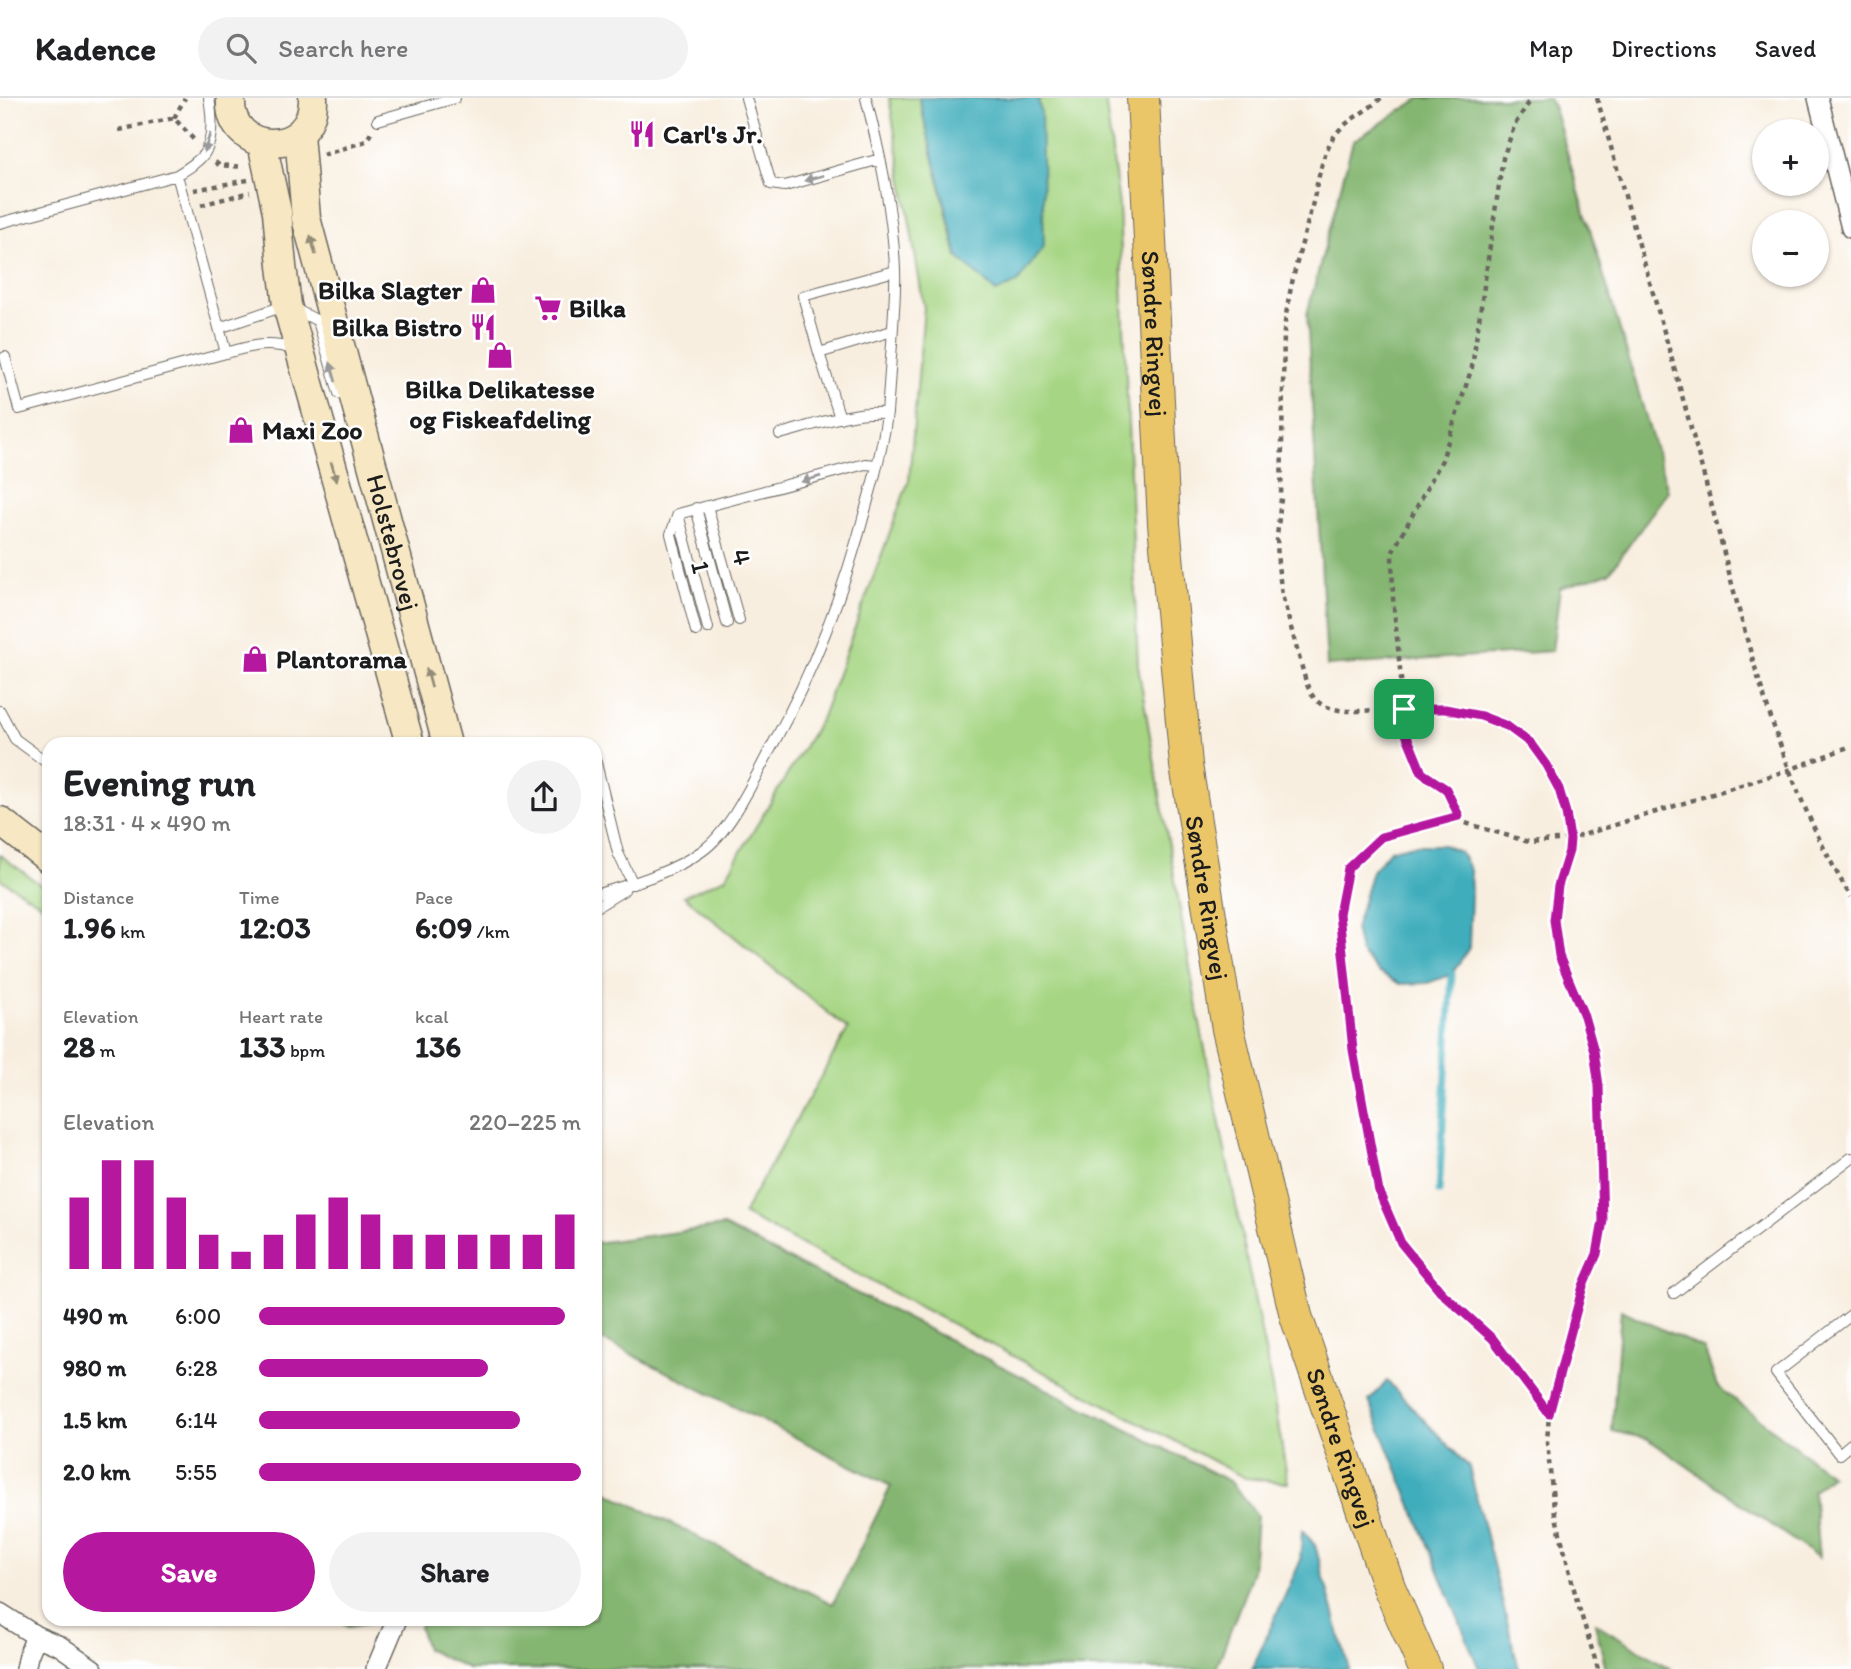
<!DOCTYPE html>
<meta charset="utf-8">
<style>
body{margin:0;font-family:Itim,sans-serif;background:#f2f2f2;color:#202124;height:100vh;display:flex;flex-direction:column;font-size:26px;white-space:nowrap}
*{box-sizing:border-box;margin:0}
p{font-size:23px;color:#757577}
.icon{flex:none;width:38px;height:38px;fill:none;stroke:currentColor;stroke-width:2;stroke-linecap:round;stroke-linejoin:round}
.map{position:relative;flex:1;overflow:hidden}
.details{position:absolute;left:42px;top:639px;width:560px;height:889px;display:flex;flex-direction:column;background:#fff;border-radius:21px;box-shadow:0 2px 5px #0004}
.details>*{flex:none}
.buttons{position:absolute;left:1752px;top:21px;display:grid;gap:14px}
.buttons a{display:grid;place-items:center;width:77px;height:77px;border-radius:50%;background:#fff;box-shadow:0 2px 5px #0004;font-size:35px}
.pin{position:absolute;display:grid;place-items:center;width:60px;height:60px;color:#fff;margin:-30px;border-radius:14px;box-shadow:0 4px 10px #0006}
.round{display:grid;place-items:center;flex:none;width:74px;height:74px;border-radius:37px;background:#f2f2f2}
.summary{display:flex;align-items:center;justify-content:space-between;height:119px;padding:0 21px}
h1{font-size:38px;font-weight:800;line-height:52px}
.figures{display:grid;grid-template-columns:repeat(3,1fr);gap:10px;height:119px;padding:7px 21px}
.figures div{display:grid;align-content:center}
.figures b{font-size:30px;font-weight:800}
.figures small{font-size:19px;font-weight:400}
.figures p{font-size:19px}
.chart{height:196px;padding:14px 21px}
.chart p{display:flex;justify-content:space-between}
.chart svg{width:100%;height:126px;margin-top:7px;stroke:#b5179e;stroke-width:6}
.button{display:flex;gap:14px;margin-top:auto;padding:14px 21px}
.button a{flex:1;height:80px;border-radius:42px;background:#b5179e;color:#fff;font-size:28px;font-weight:800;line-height:80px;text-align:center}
.button a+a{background:#f2f2f2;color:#202124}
ul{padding:0 21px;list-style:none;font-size:23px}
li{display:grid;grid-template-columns:112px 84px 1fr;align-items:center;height:52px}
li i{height:18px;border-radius:9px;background:#b5179e}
header{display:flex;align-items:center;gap:42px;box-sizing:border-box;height:98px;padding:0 35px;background:#fff;border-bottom:2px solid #e0e0e0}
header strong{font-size:33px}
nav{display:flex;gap:38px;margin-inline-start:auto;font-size:24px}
.search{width:490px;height:63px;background:#f2f2f2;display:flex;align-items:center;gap:18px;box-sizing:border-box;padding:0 24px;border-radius:38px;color:#757577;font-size:26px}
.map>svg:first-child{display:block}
</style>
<header>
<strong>Kadence</strong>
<div class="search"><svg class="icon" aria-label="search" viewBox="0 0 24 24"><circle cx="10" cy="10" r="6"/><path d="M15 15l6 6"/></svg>Search here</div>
<nav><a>Map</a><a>Directions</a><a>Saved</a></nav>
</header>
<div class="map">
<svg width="1851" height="1571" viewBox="0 0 1851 1571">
<rect width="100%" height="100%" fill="#fff"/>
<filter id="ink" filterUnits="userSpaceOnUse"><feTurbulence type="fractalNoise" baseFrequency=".0143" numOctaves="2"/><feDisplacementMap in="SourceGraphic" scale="14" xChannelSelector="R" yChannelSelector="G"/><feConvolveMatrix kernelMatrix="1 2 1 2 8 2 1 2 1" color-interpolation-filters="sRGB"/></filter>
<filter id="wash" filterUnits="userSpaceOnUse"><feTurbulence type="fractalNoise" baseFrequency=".00686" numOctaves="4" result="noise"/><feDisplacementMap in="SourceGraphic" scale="28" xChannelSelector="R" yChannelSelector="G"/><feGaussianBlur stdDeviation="1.57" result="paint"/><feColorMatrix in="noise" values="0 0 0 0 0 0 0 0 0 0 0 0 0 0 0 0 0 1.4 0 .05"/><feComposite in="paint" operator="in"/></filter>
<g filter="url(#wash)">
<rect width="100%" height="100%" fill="#f8eedf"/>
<path fill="#a6d583" stroke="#617850" stroke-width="2" d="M 889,0 L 919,0 L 957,159 L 1041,14 L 1038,0 L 1105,0 L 1119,107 L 1138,568 L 1198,916 L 1271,1284 L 1288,1385 L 1245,1380 L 743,1116 L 848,931 L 684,798 L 725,780 L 822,619 L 909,382 L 924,210 Z
M 0,757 L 49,793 L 49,811 L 0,781 Z"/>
<path fill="#84b671" stroke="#506946" stroke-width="2" d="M 1421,0 L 1548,0 L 1553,7 L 1668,393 L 1609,475 L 1560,490 L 1552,553 L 1327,568 L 1307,216 L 1353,43 Z
M 723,1128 L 1231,1384 L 1257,1417 L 1253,1473 L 1216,1571 L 468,1571 L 426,1551 L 419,1529 L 423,1521 L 595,1521 L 595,1388 L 833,1506 L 891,1388 L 595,1238 L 595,1145 Z
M 1621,1212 L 1704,1251 L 1717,1288 L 1831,1377 L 1813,1393 L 1819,1460 L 1648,1341 L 1612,1333 Z
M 334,1521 L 376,1521 L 374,1524 L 348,1529 Z
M 1595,1525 L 1671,1571 L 1606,1571 Z"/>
<path fill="#3fadbc" stroke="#2e646c" stroke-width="2" d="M 919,0 L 1038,0 L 1041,14 L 1044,148 L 1017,185 L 996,194 L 958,159 Z
M 1414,747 L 1443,747 L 1460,754 L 1470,772 L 1471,797 L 1469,850 L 1452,876 L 1428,885 L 1400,886 L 1378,874 L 1360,854 L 1355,831 L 1372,773 L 1390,752 Z
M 1387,1283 L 1469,1369 L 1519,1571 L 1479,1571 L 1369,1303 Z
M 1302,1432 L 1315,1447 L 1349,1571 L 1252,1571 L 1300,1464 Z"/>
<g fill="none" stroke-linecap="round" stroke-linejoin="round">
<path stroke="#3fadbc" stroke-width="7" d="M 1439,1093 L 1452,876"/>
</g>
</g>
<g filter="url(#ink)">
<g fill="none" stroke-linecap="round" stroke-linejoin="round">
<defs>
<path id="lane" d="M 746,0 L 771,86 L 785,88 L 880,61
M 378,22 L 455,0
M 0,125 L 177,77 C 187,71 197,65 204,56 C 214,41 212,17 209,0
M 219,230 L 287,207 L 318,223 L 339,295
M 892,233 L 819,255 L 803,198 L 895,173
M 226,255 C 251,248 267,243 294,251
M 819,255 L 840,320
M 5,259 L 19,311 L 226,255 L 177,77
M 780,336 C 808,329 860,310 887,316
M 707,408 L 739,522
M 696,410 L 727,525
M 678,416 L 865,366 L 877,367
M 678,416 L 671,436 L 696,533
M 678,416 L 708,530
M 0,613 L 15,641 L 49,666
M 596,665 L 618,755 L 633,786
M 595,797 C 631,786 671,775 702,753 C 731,733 755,679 772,648 C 815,571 846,487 868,402 C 876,374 884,344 887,314 C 889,292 890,269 892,246 C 893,222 896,196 895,172 C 893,114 880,56 866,0
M 595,810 L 624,792
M 1674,1195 L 1851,1060
M 1851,1217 L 1776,1275 L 1839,1356 L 1851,1346"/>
<path id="street" d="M 1818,0 L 1851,130
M 0,1515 L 36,1538
M 25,1571 L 28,1558 L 36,1538 L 60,1548 L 93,1571
M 376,1571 L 397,1521"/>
<g id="secondary">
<path d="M 231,0 C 227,59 315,61 313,0"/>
<path id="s1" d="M 299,36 L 306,120 L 447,646"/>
<path d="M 262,45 L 277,114 L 282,168 L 287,207 L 410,646"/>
<path d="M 0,723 L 49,761"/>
</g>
<g id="primary">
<path id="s2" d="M 1143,0 L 1164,425 L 1186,667 L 1228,931 L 1296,1218 L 1389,1489 L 1425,1571"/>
</g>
</defs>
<use href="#lane" stroke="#696660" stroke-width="12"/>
<use href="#street" stroke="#696660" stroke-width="22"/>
<use href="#secondary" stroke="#696660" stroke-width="31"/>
<use href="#primary" stroke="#696660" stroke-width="34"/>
<path stroke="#696660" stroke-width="4.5" stroke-dasharray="5 5" stroke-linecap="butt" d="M 1381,0 C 1367,14 1347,21 1335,37 C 1321,57 1318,85 1312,108 C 1301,150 1288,191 1284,234 L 1281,400 L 1277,439 L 1278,467 L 1282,497 L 1306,584 C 1309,592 1313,601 1321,606 C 1340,617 1369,612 1390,611 C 1464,608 1524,614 1558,689 C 1565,705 1567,724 1570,741 L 1529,744 L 1462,724 L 1455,712 L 1446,691 L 1422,675 L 1404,631 L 1404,611 L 1393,500 L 1392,455 L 1442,362 L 1472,269 L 1503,60 L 1515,26 L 1532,0
M 1597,0 C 1632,124 1669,247 1702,371 C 1741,516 1772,669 1851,799
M 174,20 L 185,0
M 119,32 L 174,20 L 195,43
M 323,57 L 366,43 L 371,35
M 215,64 L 219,67 L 244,69
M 194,92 L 248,82
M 201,107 L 250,94
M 1459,718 L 1381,739 L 1348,770 L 1339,816 L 1353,952 L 1379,1094 L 1401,1145 L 1442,1195 L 1493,1241 L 1549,1315
M 1598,1571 L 1577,1503 L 1554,1411 L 1547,1344 L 1549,1316 L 1583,1188 L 1597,1155 L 1603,1123 L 1599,988 L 1594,953 L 1584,917 L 1559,858 L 1554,822 L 1558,788 L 1569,753 L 1570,741 L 1789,672 L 1851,648"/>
<use href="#lane" stroke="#fff" stroke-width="10"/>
<use href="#street" stroke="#fff" stroke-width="19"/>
<use href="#secondary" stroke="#f7e8c3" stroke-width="28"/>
<use href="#primary" stroke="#ebc669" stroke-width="32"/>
</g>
<defs><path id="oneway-solid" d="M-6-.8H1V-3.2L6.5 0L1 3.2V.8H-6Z" transform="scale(1.75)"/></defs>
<g fill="#999">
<use href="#oneway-solid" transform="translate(207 45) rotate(108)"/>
<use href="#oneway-solid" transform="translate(814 80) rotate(164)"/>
<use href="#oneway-solid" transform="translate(333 274) rotate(-106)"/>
<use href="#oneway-solid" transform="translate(811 381) rotate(164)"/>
</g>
<g fill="#948c78">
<use href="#oneway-solid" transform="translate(313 147) rotate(-105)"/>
<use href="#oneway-solid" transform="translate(334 374) rotate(74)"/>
<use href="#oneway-solid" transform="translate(429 580) rotate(-105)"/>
</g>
</g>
<g fill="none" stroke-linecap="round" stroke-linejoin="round" filter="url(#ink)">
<defs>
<path id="route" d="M 1404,611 L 1445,611 L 1481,618 L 1507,628 L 1530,645 L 1546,667 L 1559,691 L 1566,715 L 1570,741 L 1569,753 L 1558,788 L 1554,822 L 1559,858 L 1584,918 L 1594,953 L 1599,988 L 1603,1123 L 1597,1156 L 1583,1188 L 1549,1316 L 1493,1241 L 1442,1195 L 1401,1145 L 1379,1094 L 1353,952 L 1339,816 L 1348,770 L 1381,739 L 1459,718 L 1446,691 L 1422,675 L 1404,631 Z"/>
</defs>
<use href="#route" stroke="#fff" stroke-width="14"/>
<use href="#route" stroke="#b5179e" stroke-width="9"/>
</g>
<defs>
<symbol id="restaurant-bare" viewBox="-9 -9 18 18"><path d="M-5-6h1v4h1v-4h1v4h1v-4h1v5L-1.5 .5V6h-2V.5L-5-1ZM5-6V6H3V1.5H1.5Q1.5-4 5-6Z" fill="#b5179e" stroke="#fff" stroke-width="2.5" paint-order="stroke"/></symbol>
<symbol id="shop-bare" viewBox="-9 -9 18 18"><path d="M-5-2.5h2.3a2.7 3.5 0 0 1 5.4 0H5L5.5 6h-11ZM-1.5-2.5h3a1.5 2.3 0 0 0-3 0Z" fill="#b5179e" stroke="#fff" stroke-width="2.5" paint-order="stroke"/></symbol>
<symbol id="supermarket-bare" viewBox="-9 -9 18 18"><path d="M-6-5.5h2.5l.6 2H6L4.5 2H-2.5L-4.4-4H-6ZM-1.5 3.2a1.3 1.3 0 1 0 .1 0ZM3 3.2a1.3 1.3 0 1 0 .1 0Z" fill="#b5179e" stroke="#fff" stroke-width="2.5" paint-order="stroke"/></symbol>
</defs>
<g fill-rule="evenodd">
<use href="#restaurant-bare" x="623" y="17" width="38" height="38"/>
<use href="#shop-bare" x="464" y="173" width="38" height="38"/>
<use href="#supermarket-bare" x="529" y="191" width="38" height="38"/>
<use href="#restaurant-bare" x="464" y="210" width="38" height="38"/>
<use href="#shop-bare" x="481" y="238" width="38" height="38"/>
<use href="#shop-bare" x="222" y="313" width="38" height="38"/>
<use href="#shop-bare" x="236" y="542" width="38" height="38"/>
</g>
<g text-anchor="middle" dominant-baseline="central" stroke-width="5" stroke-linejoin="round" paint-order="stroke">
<g font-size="26" font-weight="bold" fill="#1c1c1c" stroke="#fff" text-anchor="start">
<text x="663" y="36">Carl's Jr.</text>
<text x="462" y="192" text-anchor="end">Bilka Slagter</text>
<text x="569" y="210">Bilka</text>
<text x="462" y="229" text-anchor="end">Bilka Bistro</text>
<text x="500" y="291" text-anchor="middle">Bilka Delikatesse<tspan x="500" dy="30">og Fiskeafdeling</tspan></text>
<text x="262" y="332">Maxi Zoo</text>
<text x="276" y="561">Plantorama</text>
</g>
<g font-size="26" fill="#1c1c1c" stroke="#fff">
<text stroke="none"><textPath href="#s2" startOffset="236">Søndre Ringvej</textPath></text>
<text stroke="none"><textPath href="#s1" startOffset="420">Holstebrovej</textPath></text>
<text transform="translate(742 459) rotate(75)">4</text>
<text transform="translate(701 469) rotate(76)">1</text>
<text stroke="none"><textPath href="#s2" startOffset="803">Søndre Ringvej</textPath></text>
<text stroke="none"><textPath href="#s2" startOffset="1370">Søndre Ringvej</textPath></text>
</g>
</g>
</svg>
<div class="buttons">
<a>+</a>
<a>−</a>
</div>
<div class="pin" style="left:1404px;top:611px;background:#1e9e55"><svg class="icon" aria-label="arrive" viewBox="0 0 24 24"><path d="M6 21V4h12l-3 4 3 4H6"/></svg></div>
<section class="details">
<div class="summary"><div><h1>Evening run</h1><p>18:31 · 4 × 490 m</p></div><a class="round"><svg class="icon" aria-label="share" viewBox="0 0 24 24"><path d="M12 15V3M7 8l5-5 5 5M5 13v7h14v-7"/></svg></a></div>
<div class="figures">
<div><p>Distance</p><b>1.96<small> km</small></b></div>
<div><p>Time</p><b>12:03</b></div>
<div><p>Pace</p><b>6:09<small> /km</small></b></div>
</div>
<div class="figures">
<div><p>Elevation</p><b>28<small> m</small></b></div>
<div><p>Heart rate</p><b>133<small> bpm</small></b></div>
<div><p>kcal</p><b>136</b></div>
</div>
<div class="chart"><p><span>Elevation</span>220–225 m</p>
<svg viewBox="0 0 160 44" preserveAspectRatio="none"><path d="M5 44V19M15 44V6M25 44V6M35 44V19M45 44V32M55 44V38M65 44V32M75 44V25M85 44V19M95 44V25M105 44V32M115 44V32M125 44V32M135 44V32M145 44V32M155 44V25"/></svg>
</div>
<ul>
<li><b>490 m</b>6:00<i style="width:95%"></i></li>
<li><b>980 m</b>6:28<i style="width:71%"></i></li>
<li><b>1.5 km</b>6:14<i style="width:81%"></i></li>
<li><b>2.0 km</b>5:55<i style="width:100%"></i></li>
</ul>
<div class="button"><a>Save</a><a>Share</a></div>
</section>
</div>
